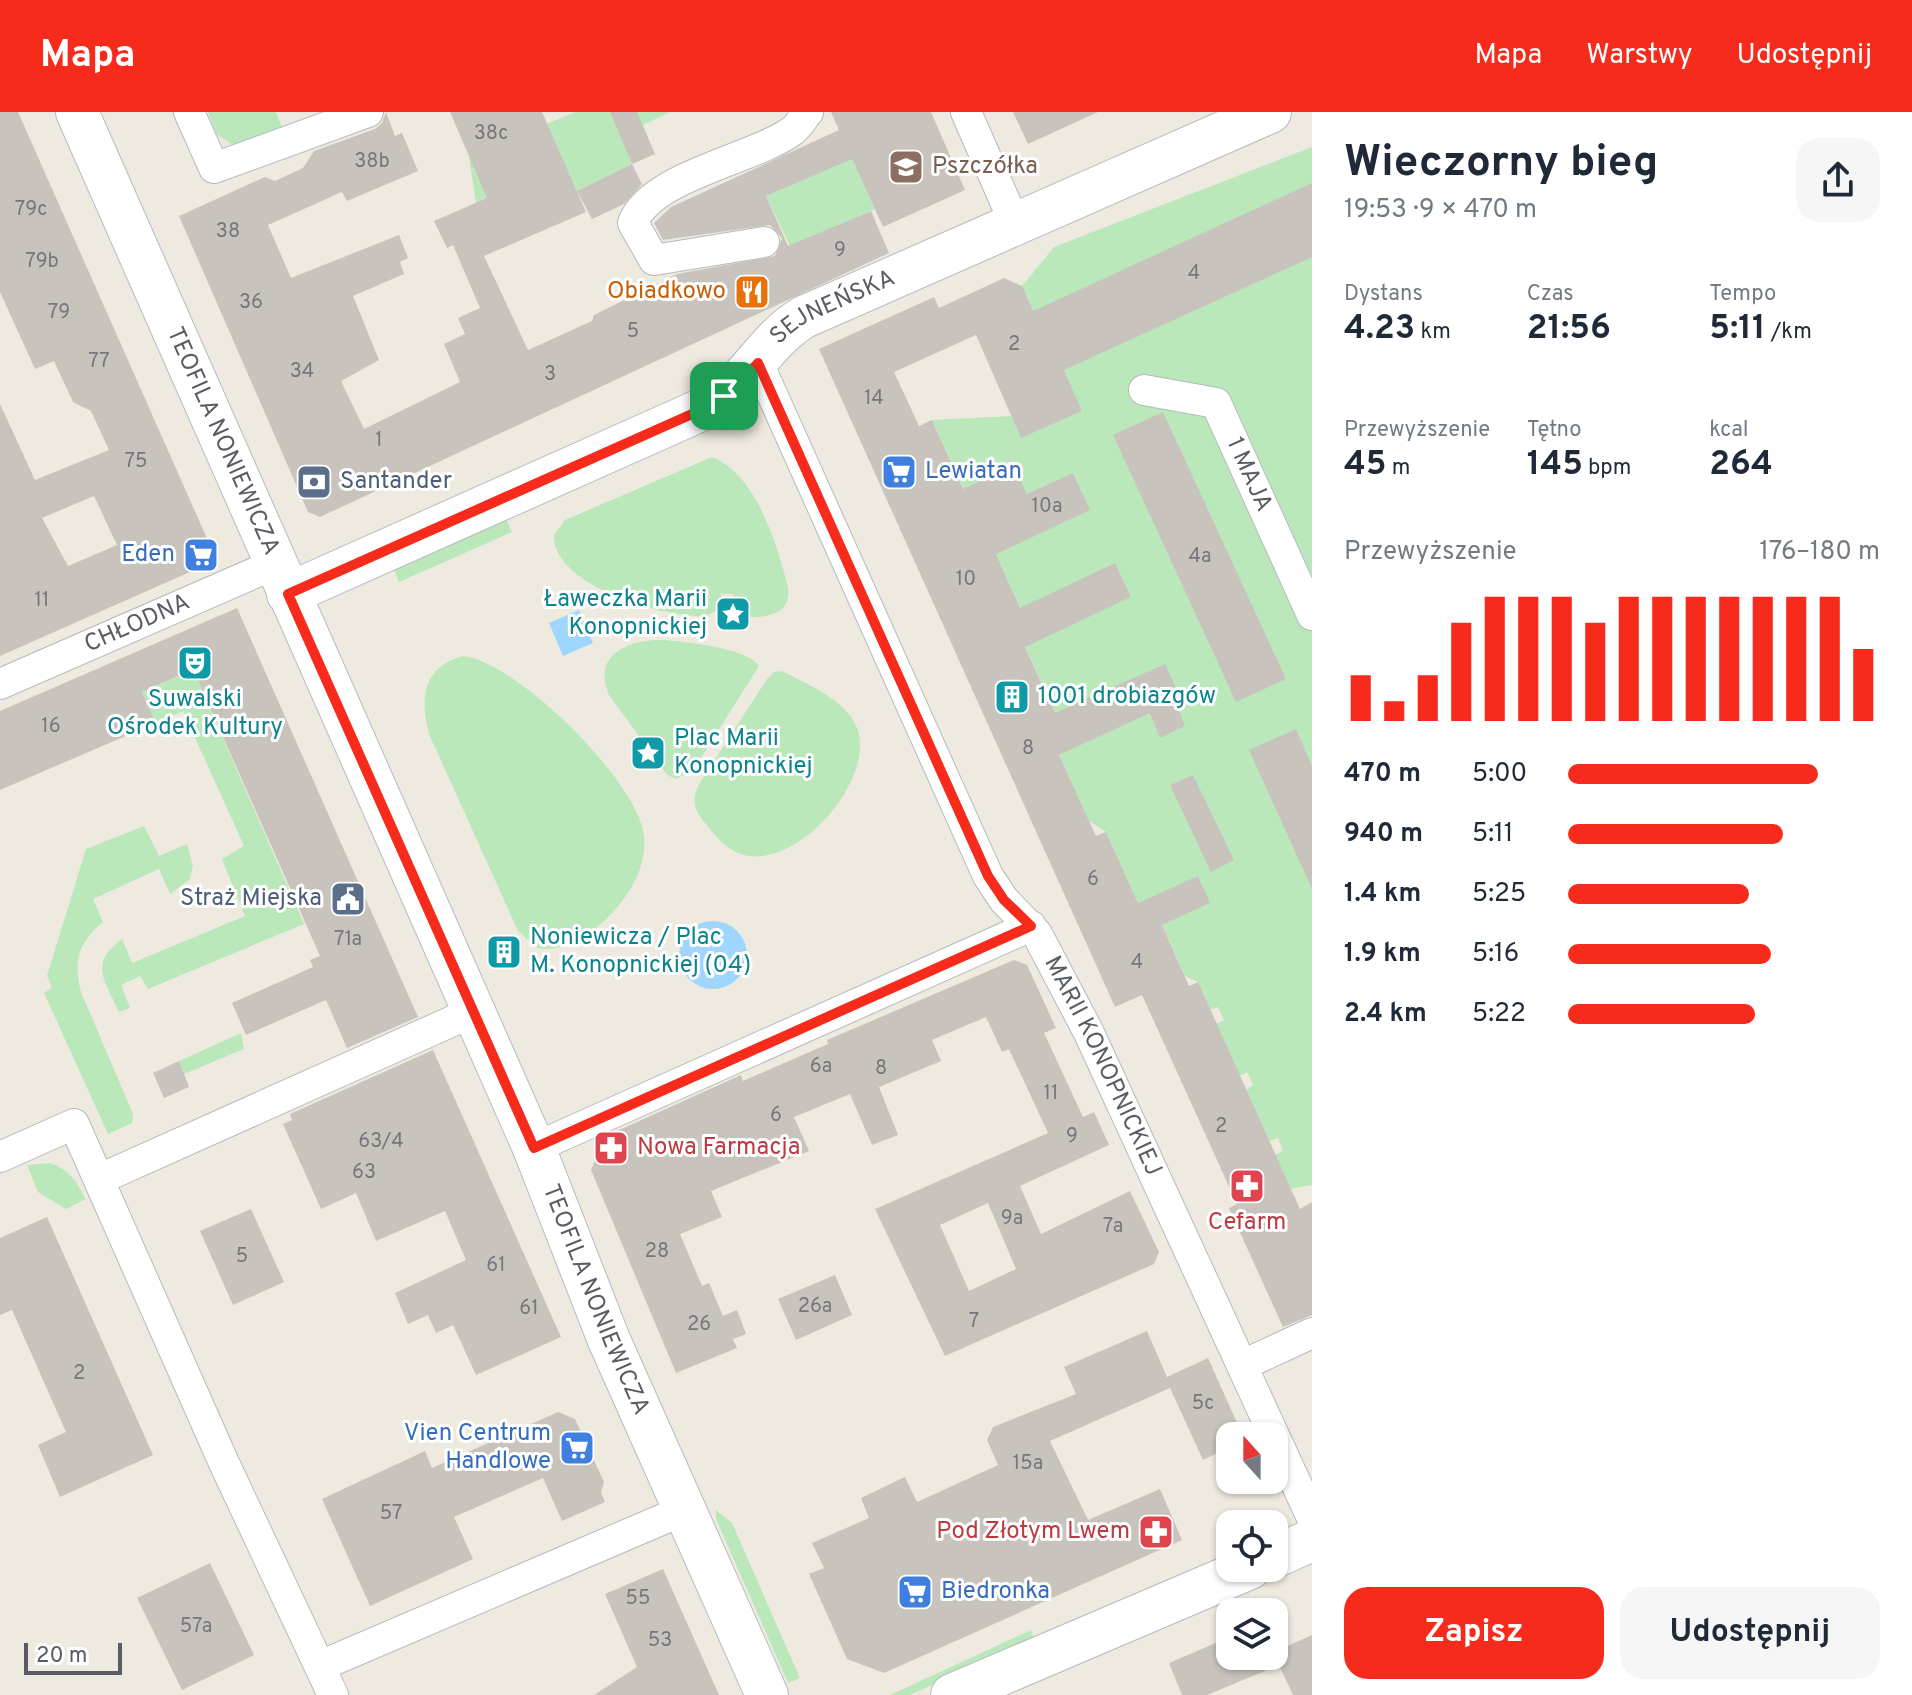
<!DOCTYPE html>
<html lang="pl">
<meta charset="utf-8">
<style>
body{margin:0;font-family:Overpass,sans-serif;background:#f6f6f7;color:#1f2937;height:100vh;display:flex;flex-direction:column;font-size:30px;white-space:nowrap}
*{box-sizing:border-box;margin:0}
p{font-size:26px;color:#747a83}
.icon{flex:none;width:44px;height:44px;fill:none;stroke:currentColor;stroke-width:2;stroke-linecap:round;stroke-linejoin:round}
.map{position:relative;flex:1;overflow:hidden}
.side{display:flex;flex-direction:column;background:#fff;width:600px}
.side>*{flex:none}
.needle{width:52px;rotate:339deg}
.controls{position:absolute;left:1216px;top:1310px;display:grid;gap:16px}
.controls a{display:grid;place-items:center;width:72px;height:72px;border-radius:16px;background:#fff;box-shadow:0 2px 6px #0004;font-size:40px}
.scale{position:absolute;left:24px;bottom:20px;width:98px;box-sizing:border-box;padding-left:8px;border:4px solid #595d63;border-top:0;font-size:22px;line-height:28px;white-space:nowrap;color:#595d63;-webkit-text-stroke:6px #fff;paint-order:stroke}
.pin{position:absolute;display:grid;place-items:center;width:68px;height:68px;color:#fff;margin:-34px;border-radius:16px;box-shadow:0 4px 12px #0006}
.round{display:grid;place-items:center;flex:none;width:84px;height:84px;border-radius:24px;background:#f6f6f7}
.headline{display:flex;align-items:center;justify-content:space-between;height:136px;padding:0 32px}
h1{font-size:44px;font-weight:700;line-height:60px}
.figures{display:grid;grid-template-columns:repeat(3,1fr);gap:12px;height:136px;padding:8px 32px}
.figures div{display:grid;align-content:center}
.figures b{font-size:34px;font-weight:700}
.figures small{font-size:22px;font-weight:400}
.figures p{font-size:22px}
.chart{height:224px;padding:16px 32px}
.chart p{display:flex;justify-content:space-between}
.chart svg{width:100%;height:144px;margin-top:8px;stroke:#f72b1c;stroke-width:6}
.primary-button{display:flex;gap:16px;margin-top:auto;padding:16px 32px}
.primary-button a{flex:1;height:92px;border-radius:24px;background:#f72b1c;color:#fff;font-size:32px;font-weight:700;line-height:92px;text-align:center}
.primary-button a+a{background:#f6f6f7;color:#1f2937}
ul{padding:0 32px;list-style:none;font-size:26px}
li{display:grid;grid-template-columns:128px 96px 1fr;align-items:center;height:60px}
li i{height:20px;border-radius:10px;background:#f72b1c}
header{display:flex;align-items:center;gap:48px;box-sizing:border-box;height:112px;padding:0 40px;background:#f72b1c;color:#fff}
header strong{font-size:38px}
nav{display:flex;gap:44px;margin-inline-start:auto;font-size:28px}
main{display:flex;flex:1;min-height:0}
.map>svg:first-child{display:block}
</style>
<header>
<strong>Mapa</strong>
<nav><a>Mapa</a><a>Warstwy</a><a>Udostępnij</a></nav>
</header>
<main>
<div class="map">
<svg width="1312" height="1583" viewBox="0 0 1312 1583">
<rect width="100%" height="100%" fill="#eeeae0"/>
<path fill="#bae8ba" d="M 208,0 L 276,0 L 282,15 L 233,33 L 216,22 Z
M 575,0 L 670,0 L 643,13 L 655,42 L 645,18 L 623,28 L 632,52 L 577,79 L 564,52 L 476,91 L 469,45 Z
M 1312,35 L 1312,1073 L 1291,1077 L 1275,1043 L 1283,1039 L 1278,1026 L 1269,1029 L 1246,978 L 1253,973 L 1247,960 L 1239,964 L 1216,912 L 1224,908 L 1218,895 L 1210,898 L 1198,870 L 1185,864 L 1150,786 L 1138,791 L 1106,720 L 1089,709 L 1059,643 L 1071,637 L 1012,505 L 1022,500 L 979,404 L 1014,354 L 983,368 L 969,389 L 932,308 L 1012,304 L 1022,174 L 1054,135 Z
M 852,46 L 875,97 L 790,134 L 766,84 Z
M 712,345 C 756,362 777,432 788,475 C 792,503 766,506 743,505 L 734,496 L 733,482 L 721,482 L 720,496 L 707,504 C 666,507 552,474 554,423 L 565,408 Z
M 505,405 L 512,420 L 399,470 L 393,455 Z
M 664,528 C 686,530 748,536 759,554 L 694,657 L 676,667 L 667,663 L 609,583 C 591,542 630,527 664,528 Z
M 463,544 C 517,550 638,669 644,724 C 647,758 627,788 603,810 C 586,825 560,841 537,836 L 518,819 L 429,622 C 420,589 422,554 463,544 Z
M 193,557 L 304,812 L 148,877 L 140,864 L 121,873 L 130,896 L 119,900 C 105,869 88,851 122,827 L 132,851 L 245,804 L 222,747 L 244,734 L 183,599 L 156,611 L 142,580 Z
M 782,559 C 805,571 839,585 853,608 C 886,659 795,765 738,741 C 724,735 715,724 706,712 C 695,699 691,691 698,674 L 767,567 L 774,560 Z
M 144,714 L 159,744 L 187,732 L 193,754 L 190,767 L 170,782 L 159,757 L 93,787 L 103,810 C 78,832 73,848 81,880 L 133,1002 L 132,1011 L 108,1022 L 44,881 L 52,876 L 47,864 L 86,737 Z
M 241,921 L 244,937 L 184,962 L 179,949 Z
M 50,1051 C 70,1058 76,1069 86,1087 L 66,1097 L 38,1080 L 27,1053 Z
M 716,1398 L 732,1411 L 800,1566 L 788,1571 L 716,1407 Z
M 1031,1518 L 1034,1527 L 910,1583 L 890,1583 Z"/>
<path fill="#9fd6ff" d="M 579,498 L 593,531 L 563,544 L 549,511 Z
M679 843a34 34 0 1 1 68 0a34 34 0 1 1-68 0Z"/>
<path fill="#c8c4bd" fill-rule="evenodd" d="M 0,0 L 18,0 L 213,440 L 208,452 L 0,544 L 0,292 L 35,368 L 109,338 L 91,299 L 73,290 L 54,249 L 35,257 L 0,180 ZM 94,384 L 117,433 L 68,454 L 42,406 Z
M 386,0 L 395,24 L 402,21 L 418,59 L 347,89 L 342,80 L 268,113 L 291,166 L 399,123 L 408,146 L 400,150 L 404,162 L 353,184 L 379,248 L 341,269 L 364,317 L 460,270 L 444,232 L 465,222 L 458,206 L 480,196 L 453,133 L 447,136 L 434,109 L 487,86 L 450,0 L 542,0 L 586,100 L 484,144 L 528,238 L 592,209 L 594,203 L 677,162 L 775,144 L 782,126 L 770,113 L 663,128 L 654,111 L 671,95 L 839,18 L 831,0 L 931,0 L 965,78 L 883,115 L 852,47 L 766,84 L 788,134 L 871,99 L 889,141 L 320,405 L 308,400 L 179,104 L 265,65 L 275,69 L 303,56 L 314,39 L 375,17 L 382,11 Z
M 610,0 L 637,0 L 655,42 L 632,52 Z
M 1013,0 L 1098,0 L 1028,32 Z
M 632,52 L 642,72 L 624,92 L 592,107 L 577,79 Z
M 1312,71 L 1312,145 L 1064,258 L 1082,299 L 1021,326 L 976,223 L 894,260 L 919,314 L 932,308 L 963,377 L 1014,354 L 1027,382 L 1073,361 L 1090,398 L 996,442 L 1020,496 L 1115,451 L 1131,485 L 1025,535 L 1055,601 L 1165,552 L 1181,587 L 1175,590 L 1185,614 L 1160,626 L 1150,601 L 1059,643 L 1096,724 L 1106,720 L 1138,791 L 1198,764 L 1210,791 L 1162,813 L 1189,874 L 1198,870 L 1300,1097 L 1312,1090 L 1312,1203 L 1283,1215 L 1229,1096 L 1237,1092 L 1142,883 L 1115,895 L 819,237 L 934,185 L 939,196 L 1004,166 L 1022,174 L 1033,199 Z
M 1163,300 L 1286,567 L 1236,590 L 1113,323 Z
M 237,496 L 418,905 L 347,936 L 326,888 L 246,923 L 232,891 L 313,855 L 310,848 L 320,844 L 193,557 L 142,580 L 156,611 L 0,678 L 0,599 Z
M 1296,617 L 1312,654 L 1312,777 L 1249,638 Z
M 1193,663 L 1234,748 L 1211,760 L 1170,673 Z
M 1014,848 L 1027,853 L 1056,916 L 1044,921 L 1083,1005 L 1094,1000 L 1109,1033 L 1020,1074 L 1041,1122 L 1130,1079 L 1159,1140 L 1154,1152 L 945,1244 L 875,1097 L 1048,1021 L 1009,937 L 1002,940 L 986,905 L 932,928 L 941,949 L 879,975 L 898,1023 L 872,1033 L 850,982 L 794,1005 L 809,1039 L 711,1079 L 722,1105 L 680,1122 L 702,1174 L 709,1171 L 723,1204 L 737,1198 L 746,1222 L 733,1227 L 737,1236 L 676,1261 L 591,1058 L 606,1024 L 741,963 L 743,969 L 828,932 L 827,928 ZM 988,1091 L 1016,1157 L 969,1179 L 940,1113 Z
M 433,938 L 561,1225 L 476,1263 L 453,1213 L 436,1221 L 428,1203 L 408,1212 L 395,1181 L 466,1148 L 445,1099 L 376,1129 L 356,1081 L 321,1097 L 283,1012 L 292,1008 L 290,1002 Z
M 179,949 L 189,975 L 164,986 L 153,961 Z
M 251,1097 L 284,1170 L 233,1193 L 200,1119 Z
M 47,1105 L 153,1343 L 60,1385 L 38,1333 L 66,1320 L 12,1198 L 0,1203 L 0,1126 Z
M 835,1163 L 852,1203 L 796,1228 L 778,1187 Z
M 1147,1219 L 1167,1265 L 1208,1246 L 1243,1324 L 1230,1324 L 1230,1335 L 1203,1348 L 1170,1276 L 1050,1329 L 1088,1408 L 1160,1377 L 1182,1428 L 884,1561 L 847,1547 L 809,1462 L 824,1456 L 812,1431 L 869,1406 L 861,1386 L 905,1365 L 917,1390 L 998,1353 L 987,1328 L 993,1315 L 1076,1282 L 1064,1255 Z
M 558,1300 L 575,1307 L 604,1370 L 601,1380 L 605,1390 L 562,1409 L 543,1366 L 454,1405 L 473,1447 L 370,1494 L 322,1387 L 425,1339 L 432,1356 Z
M 210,1451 L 254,1543 L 182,1578 L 137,1486 Z
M 663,1457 L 719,1583 L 594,1583 L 637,1555 L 605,1482 Z
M 1312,1523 L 1312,1583 L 1293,1583 L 1279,1553 L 1207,1583 L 1182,1583 L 1169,1551 L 1230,1525 L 1230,1544 L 1274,1544 L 1274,1540 Z"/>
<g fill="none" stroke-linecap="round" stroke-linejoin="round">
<defs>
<g id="street">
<path d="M 189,0 L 214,56 L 368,0"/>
<path d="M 966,0 L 1015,112"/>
<path d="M 764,130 L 654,148 L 633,111 C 650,64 754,47 792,19 C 798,15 803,6 808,0"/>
<path id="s1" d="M 758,251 L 988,764 L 1004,788 L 1037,822 L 1089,921 L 1312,1406"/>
<path id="s2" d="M 1144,278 L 1216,291 L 1312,503"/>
<path id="s3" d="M 0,572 L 275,452"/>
<path d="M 534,1036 L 1031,814"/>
<path d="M 0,1045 L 74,1012 L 224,1351 L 333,1583"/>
<path d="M 100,1067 L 475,899"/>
<path d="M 1243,1253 L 1312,1221"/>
<path d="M 320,1554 L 682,1399"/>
</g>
<g id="secondary">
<path id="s4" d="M 77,0 L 534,1036 L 609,1228 L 767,1583"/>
<path id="s5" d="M 288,482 L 701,298 C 750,272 761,231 804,205 L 1270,0"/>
<path d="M 1274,1445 L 1312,1428"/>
<path d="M 952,1583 L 1250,1456"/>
</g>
</defs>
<use href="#street" stroke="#b6b9be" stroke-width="32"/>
<use href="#secondary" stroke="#b6bac1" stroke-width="44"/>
<use href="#street" stroke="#fff" stroke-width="30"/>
<use href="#secondary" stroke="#fff" stroke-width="42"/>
</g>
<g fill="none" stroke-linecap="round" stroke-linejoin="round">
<defs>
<path id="route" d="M 758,251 L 988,764 L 1004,788 L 1031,814 L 534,1036 L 288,482 L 701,298 L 737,274 Z"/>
</defs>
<use href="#route" stroke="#fff" stroke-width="16"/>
<use href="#route" stroke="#f72b1c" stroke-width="10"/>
</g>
<defs>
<symbol id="school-square" viewBox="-11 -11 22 22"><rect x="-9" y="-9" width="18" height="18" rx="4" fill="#8d6e63" stroke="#fff"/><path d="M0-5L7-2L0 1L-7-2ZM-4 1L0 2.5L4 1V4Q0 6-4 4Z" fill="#fff"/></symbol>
<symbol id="restaurant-square" viewBox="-11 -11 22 22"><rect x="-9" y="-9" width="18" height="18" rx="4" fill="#e8710a" stroke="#fff"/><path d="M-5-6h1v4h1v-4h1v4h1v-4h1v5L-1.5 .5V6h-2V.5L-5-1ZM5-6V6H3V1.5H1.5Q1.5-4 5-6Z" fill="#fff"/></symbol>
<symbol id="supermarket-square" viewBox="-11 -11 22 22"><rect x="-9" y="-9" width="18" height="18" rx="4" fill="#3f7fe0" stroke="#fff"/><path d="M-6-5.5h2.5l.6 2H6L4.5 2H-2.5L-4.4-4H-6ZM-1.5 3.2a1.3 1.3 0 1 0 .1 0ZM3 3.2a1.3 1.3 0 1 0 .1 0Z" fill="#fff"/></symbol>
<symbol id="bank-square" viewBox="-11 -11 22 22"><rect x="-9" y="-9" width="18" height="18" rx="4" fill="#5c6f8a" stroke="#fff"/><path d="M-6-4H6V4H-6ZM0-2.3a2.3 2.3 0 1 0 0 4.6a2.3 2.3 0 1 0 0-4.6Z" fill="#fff"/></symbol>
<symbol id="sight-square" viewBox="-11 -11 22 22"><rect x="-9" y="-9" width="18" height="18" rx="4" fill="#0f9aa8" stroke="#fff"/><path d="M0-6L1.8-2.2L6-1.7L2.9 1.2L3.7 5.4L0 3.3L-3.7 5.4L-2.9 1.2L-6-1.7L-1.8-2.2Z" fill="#fff"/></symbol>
<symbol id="theatre-square" viewBox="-11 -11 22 22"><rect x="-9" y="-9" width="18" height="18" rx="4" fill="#0f9aa8" stroke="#fff"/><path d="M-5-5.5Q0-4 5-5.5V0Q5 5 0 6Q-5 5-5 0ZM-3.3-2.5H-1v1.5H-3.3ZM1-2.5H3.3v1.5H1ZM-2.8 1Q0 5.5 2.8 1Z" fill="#fff"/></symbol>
<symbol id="building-square" viewBox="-11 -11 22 22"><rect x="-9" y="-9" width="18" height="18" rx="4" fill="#0f9aa8" stroke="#fff"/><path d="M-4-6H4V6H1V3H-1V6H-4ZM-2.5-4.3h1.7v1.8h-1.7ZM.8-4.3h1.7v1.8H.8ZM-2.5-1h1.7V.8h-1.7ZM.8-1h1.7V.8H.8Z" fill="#fff"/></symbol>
<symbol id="civic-square" viewBox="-11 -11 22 22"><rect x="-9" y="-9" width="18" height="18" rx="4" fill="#5c6f8a" stroke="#fff"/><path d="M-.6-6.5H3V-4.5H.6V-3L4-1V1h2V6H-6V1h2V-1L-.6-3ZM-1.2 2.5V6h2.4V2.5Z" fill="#fff"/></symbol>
<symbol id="pharmacy-square" viewBox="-11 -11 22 22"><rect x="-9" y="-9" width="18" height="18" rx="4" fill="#e0444e" stroke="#fff"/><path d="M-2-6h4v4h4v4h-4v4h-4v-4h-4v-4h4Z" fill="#fff"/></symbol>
</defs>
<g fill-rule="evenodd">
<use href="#school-square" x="886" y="35" width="40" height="40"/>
<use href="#restaurant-square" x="732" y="160" width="40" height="40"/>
<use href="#supermarket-square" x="879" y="340" width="40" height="40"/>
<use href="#bank-square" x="294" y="350" width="40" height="40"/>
<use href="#supermarket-square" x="181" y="423" width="40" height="40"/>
<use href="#sight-square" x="713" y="482" width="40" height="40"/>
<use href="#theatre-square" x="175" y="531" width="40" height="40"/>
<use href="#building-square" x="992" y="565" width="40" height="40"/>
<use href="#sight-square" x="628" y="621" width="40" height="40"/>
<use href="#civic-square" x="328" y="767" width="40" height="40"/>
<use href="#building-square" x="484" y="820" width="40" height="40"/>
<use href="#pharmacy-square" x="591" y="1016" width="40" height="40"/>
<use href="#pharmacy-square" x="1227" y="1054" width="40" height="40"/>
<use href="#supermarket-square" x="557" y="1316" width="40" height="40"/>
<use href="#pharmacy-square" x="1136" y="1400" width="40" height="40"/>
<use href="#supermarket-square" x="895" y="1460" width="40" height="40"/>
</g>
<g text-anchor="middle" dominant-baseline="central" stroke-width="6" stroke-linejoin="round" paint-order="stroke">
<g font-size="20" fill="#75777a">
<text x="491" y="22">38c</text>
<text x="372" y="50">38b</text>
<text x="31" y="98">79c</text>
<text x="228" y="120">38</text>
<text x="840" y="139">9</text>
<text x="42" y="150">79b</text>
<text x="1194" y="162">4</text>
<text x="251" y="191">36</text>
<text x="59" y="201">79</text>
<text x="633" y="220">5</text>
<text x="1014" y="233">2</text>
<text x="99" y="250">77</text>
<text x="302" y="260">34</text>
<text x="550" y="263">3</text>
<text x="874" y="287">14</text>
<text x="379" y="329">1</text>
<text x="136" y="350">75</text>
<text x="1047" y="395">10a</text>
<text x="1200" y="445">4a</text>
<text x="966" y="468">10</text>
<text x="42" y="489">11</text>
<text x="51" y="615">16</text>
<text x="1028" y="637">8</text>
<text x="1093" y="768">6</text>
<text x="348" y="828">71a</text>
<text x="1137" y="851">4</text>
<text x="821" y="955">6a</text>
<text x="881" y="957">8</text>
<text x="1051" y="982">11</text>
<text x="776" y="1004">6</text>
<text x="1221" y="1015">2</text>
<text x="1072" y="1025">9</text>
<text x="381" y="1030">63/4</text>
<text x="364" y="1061">63</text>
<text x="1012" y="1107">9a</text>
<text x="1113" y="1115">7a</text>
<text x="657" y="1140">28</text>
<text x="242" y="1145">5</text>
<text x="496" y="1154">61</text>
<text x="815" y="1195">26a</text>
<text x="529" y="1197">61</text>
<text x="974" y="1210">7</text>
<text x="699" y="1213">26</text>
<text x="79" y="1262">2</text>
<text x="1203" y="1292">5c</text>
<text x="1028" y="1352">15a</text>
<text x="391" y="1402">57</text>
<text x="638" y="1487">55</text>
<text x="196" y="1515">57a</text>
<text x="660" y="1529">53</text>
</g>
<g font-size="24" fill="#785e54" stroke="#fff" text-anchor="start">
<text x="932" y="55">Pszczółka</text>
</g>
<g font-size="24" fill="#c56008" stroke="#fff" text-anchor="end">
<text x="726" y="180">Obiadkowo</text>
</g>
<g font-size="24" fill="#595d63" stroke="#fff">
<text stroke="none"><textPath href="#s5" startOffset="622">SEJNEŃSKA</textPath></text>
<text stroke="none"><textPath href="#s4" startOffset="360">TEOFILA NONIEWICZA</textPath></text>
<text stroke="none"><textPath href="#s2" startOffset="152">1 MAJA</textPath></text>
<text stroke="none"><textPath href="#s3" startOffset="150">CHŁODNA</textPath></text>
<text stroke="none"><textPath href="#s1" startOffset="786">MARII KONOPNICKIEJ</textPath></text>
<text stroke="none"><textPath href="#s4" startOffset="1296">TEOFILA NONIEWICZA</textPath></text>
</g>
<g font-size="24" fill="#366cbe" stroke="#fff" text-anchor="start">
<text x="925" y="360">Lewiatan</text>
<text x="175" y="443" text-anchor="end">Eden</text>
<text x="551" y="1322" text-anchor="end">Vien Centrum<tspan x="551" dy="28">Handlowe</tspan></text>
<text x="941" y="1480">Biedronka</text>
</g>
<g font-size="24" fill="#4e5e75" stroke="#fff" text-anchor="start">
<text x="340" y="370">Santander</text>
<text x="322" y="787" text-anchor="end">Straż Miejska</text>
</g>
<g font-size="24" fill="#0d838f" stroke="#fff" text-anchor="start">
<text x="707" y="488" text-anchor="end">Ławeczka Marii<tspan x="707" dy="28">Konopnickiej</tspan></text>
<text x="1038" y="585">1001 drobiazgów</text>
<text x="195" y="588" text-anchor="middle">Suwalski<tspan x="195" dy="28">Ośrodek Kultury</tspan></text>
<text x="674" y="627">Plac Marii<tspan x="674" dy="28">Konopnickiej</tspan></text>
<text x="530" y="826">Noniewicza / Plac<tspan x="530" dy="28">M. Konopnickiej (04)</tspan></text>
</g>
<g font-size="24" fill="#be3a42" stroke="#fff" text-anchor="start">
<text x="637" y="1036">Nowa Farmacja</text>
<text x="1247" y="1111" text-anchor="middle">Cefarm</text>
<text x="1130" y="1420" text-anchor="end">Pod Złotym Lwem</text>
</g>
</g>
</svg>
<div class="controls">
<a><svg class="needle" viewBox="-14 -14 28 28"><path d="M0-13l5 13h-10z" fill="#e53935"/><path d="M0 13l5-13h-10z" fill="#747a83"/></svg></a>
<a><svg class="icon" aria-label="locate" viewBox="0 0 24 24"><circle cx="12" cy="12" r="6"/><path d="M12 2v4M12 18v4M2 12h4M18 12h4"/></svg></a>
<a><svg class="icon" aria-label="layers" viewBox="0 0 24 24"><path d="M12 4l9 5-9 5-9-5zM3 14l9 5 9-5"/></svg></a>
</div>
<div class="scale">20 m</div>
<div class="pin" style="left:724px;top:284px;background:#1e9e55"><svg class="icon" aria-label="arrive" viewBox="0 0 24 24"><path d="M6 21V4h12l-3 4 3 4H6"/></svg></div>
</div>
<section class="side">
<div class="headline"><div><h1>Wieczorny bieg</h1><p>19:53 · 9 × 470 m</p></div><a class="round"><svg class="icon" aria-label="share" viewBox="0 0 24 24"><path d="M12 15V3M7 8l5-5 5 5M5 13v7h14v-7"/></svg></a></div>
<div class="figures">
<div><p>Dystans</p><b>4.23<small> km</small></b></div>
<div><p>Czas</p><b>21:56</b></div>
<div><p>Tempo</p><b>5:11<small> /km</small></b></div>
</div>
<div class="figures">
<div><p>Przewyższenie</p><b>45<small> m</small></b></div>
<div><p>Tętno</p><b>145<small> bpm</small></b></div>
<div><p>kcal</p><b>264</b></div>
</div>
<div class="chart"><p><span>Przewyższenie</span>176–180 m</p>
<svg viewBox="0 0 160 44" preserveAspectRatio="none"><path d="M5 44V30M15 44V38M25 44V30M35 44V14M45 44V6M55 44V6M65 44V6M75 44V14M85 44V6M95 44V6M105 44V6M115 44V6M125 44V6M135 44V6M145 44V6M155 44V22"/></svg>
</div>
<ul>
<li><b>470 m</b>5:00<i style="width:80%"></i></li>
<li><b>940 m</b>5:11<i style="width:69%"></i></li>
<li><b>1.4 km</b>5:25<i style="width:58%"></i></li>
<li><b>1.9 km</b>5:16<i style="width:65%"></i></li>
<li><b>2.4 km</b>5:22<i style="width:60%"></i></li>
</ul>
<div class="primary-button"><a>Zapisz</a><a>Udostępnij</a></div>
</section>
</main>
